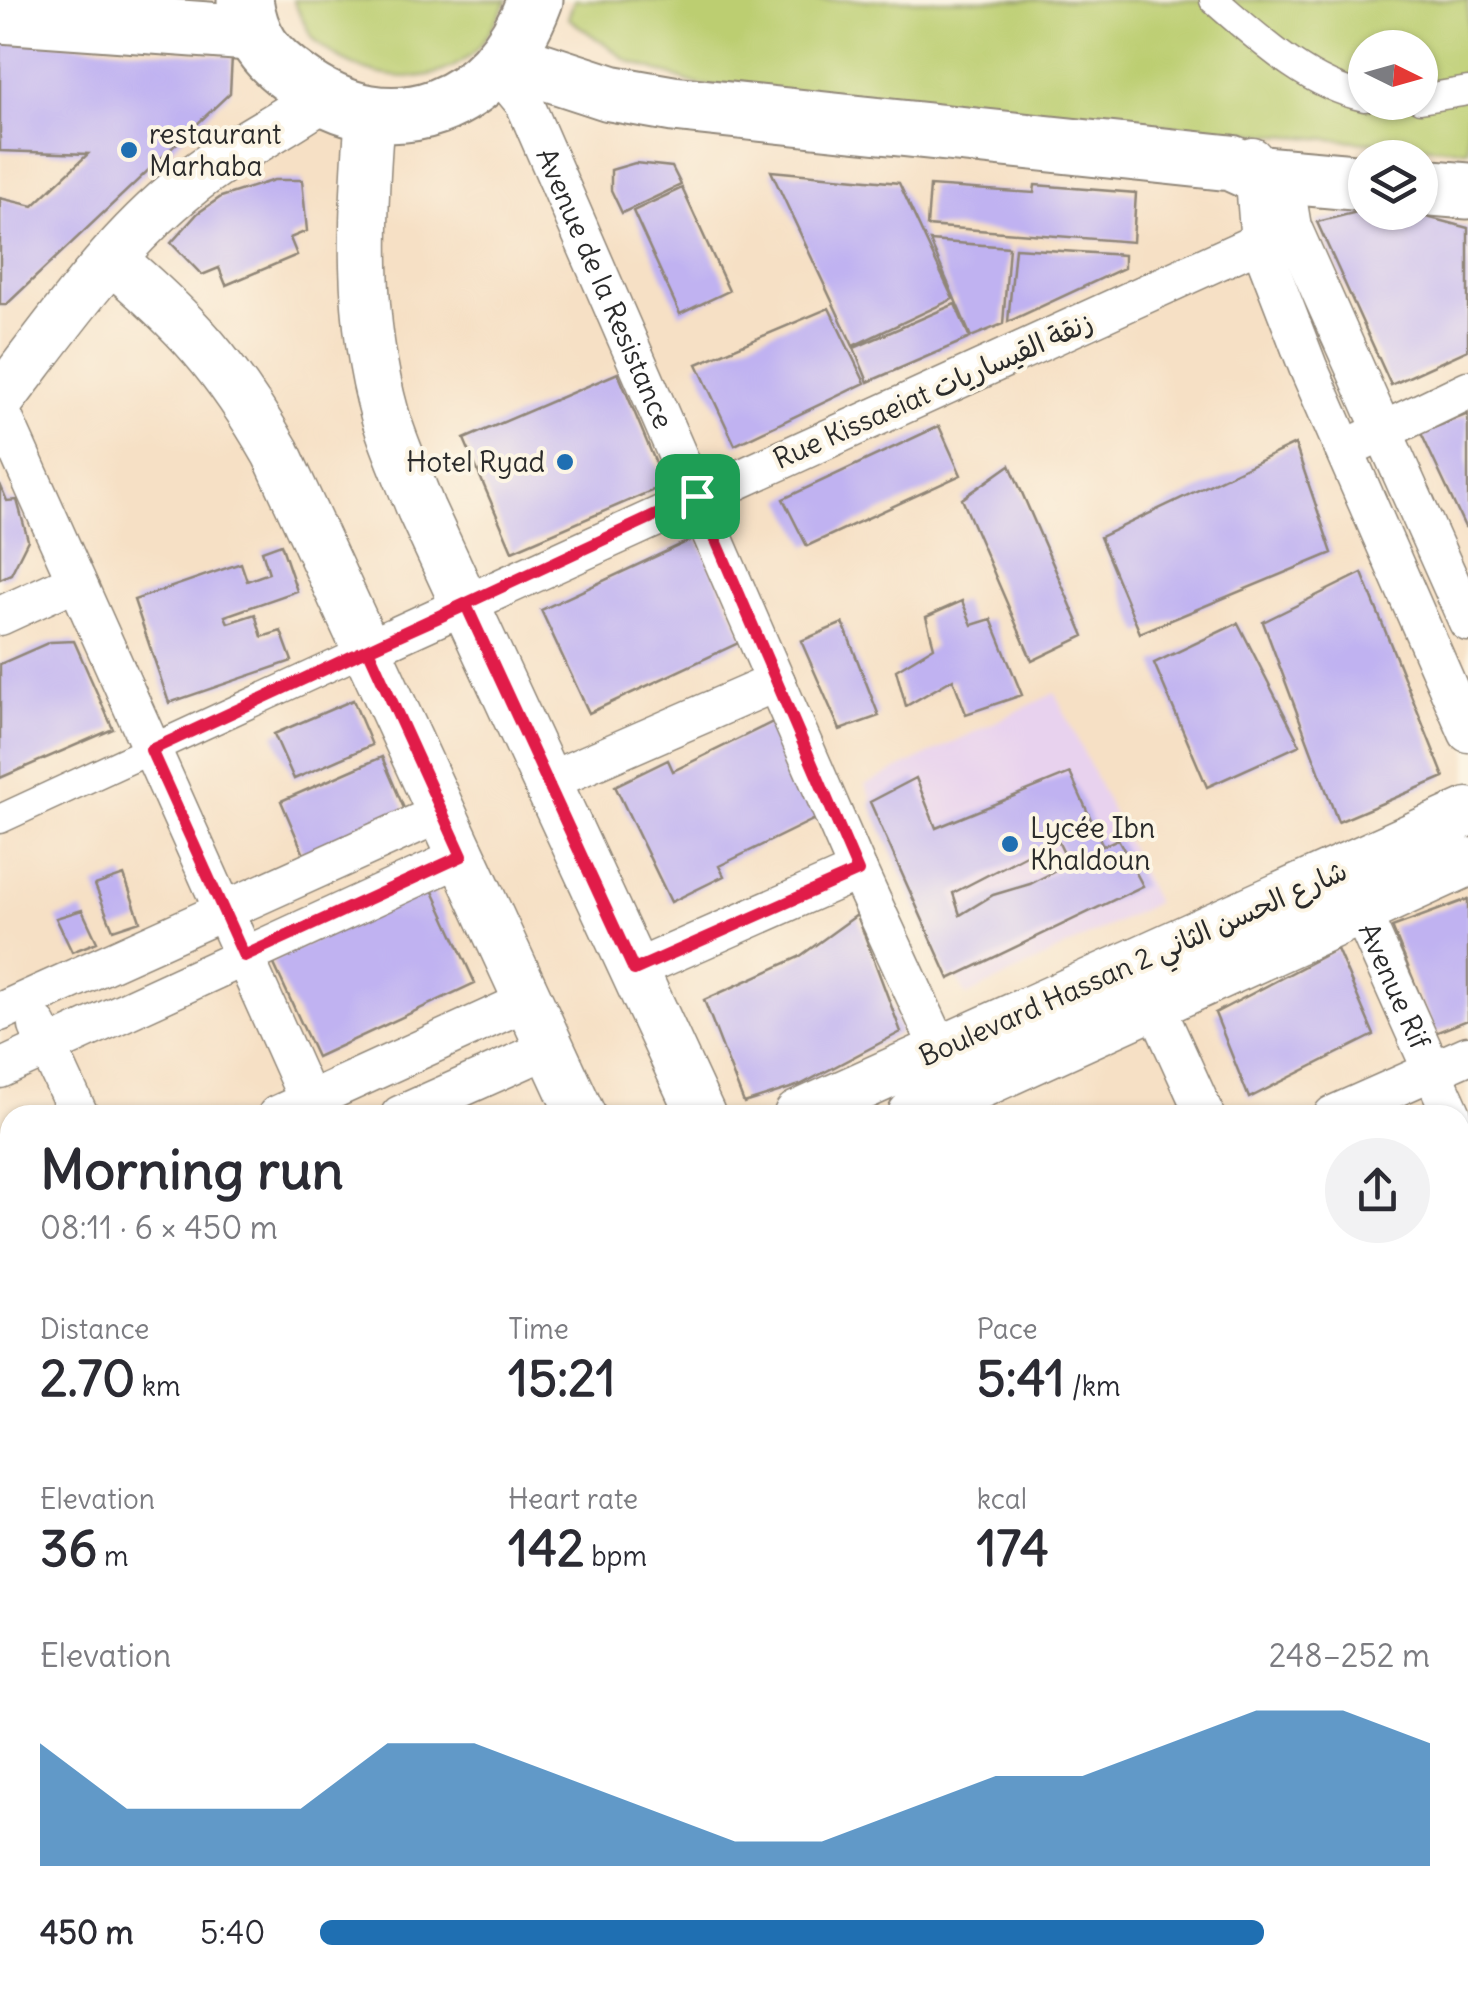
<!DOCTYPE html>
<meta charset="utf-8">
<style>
body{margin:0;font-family:Delius,"Playpen Sans Arabic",sans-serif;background:#f2f2f3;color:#2b2b33;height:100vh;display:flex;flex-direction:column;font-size:38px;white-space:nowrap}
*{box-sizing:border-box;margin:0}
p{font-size:32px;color:#7c7c81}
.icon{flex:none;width:55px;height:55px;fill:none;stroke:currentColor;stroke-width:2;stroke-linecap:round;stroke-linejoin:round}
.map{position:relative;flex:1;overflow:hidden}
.sheet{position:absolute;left:0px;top:1105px;width:1470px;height:885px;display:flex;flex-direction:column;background:#fff;border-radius:30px 30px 0 0;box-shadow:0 2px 8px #0004}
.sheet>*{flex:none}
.needle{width:65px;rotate:95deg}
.tools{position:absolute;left:1348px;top:30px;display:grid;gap:20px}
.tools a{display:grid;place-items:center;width:90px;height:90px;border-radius:50%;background:#fff;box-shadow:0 2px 8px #0004;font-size:50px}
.pin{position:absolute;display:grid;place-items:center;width:85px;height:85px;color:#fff;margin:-42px;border-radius:20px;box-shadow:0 5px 15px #0006}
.round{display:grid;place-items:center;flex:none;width:105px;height:105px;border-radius:52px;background:#f2f2f3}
.overview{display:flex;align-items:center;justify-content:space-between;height:170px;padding:0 40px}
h1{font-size:55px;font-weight:800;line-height:75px}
.metrics{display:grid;grid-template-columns:repeat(3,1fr);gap:15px;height:170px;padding:10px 40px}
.metrics div{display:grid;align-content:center}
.metrics b{font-size:50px;font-weight:800}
.metrics small{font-size:28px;font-weight:400}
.metrics p{font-size:28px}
.chart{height:280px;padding:20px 40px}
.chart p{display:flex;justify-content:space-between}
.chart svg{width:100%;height:180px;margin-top:10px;fill:#1f6fb2;opacity:.7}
ul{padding:0 40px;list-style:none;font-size:32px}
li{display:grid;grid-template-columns:160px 120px 1fr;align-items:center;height:75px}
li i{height:25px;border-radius:12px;background:#1f6fb2}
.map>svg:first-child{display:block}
</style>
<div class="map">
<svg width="1468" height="1990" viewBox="0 0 1468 1990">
<rect width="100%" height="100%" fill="#fcf5e5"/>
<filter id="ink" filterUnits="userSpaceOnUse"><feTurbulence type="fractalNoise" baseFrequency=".01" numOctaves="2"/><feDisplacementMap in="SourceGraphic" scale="20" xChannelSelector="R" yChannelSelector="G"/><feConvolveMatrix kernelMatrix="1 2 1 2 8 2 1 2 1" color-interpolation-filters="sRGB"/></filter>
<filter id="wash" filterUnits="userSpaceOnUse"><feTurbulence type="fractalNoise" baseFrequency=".0048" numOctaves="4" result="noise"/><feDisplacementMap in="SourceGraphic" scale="40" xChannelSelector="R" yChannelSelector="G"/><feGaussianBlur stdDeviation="2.25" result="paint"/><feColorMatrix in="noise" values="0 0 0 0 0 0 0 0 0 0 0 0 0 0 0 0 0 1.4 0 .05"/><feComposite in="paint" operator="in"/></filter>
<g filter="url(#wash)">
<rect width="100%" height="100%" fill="#f6e0c5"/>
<path fill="#e8d2ee" d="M 1055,693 L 1156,903 L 966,996 L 865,785 Z"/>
<path fill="#bcce71" stroke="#747c4e" stroke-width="2.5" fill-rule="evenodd" d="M 293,0 L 508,0 C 499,15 491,33 479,47 C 436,95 359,80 316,41 C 306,31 300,13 293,0 Z
M 574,0 L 1468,0 L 1468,150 L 821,99 L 699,85 L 628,61 L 568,18 ZM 1365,48 L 1420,48 L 1420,102 L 1365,102 Z
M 1460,1158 L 1468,1176 L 1468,1283 L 1460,1286 Z"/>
<g id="blocks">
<path fill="#c0b2f1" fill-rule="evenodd" d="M 0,39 L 232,57 L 230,93 L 6,305 L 0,305 L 0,198 L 33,206 L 88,154 L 0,151 Z
M 635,163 L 672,167 L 681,185 L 622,213 L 611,190 L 611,170 Z
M 771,171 L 899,183 L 953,299 L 853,346 Z
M 274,180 L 302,180 L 307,231 L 290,238 L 297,255 L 226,285 L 219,268 L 202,275 L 171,243 L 198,213 L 221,197 Z
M 1035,185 L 1136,193 L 1133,242 L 927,226 L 930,186 L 1034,193 Z
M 682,188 L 729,291 L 680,314 L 633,211 Z
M 1365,210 L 1408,212 L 1468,228 L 1468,350 L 1391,385 L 1317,222 Z
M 930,241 L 1009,247 L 1003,324 L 971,337 Z
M 1015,248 L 1124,255 L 1124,268 L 1008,322 Z
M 955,304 L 970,338 L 868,382 L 854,348 Z
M 829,308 L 865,383 L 735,445 L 697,364 Z
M 618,373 L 665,485 L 512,551 L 464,439 Z
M 1468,414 L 1468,526 L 1465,527 L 1421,433 Z
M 939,426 L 961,475 L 807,546 L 783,499 Z
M 1295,444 L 1332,553 L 1140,633 L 1100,537 Z
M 1010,465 L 1084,636 L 1032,661 L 962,499 Z
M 0,484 L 7,501 L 17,500 L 28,540 L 11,574 L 0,579 Z
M 697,537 L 745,640 L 589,713 L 541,610 Z
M 281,544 L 297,591 L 225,616 L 228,623 L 255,614 L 262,637 L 281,631 L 292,661 L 169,703 L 134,600 L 241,563 L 247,581 L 269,573 L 262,551 Z
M 1362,573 L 1444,777 L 1338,822 L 1263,622 Z
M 962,601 L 972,625 L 991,619 L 1022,695 L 966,714 L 953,679 L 906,706 L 896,670 L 934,647 L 926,617 Z
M 843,623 L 879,716 L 840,730 L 801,641 Z
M 1238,623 L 1300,745 L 1207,787 L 1154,663 Z
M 74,641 L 113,729 L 0,778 L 0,664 L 50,642 Z
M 353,700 L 372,745 L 294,779 L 274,734 Z
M 773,722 L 819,817 L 719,866 L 724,876 L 671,902 L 615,786 L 668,760 L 673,771 Z
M 382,757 L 409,820 L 308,864 L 281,801 Z
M 1070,773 L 1103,846 L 1118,839 L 1143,886 L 949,979 L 870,802 L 916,778 L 936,828 ZM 1057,839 L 1069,864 L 1030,884 L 993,895 L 960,915 L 953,893 Z
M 124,875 L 140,921 L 113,930 L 95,885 Z
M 430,885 L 475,983 L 317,1057 L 272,960 Z
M 1468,899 L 1468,1020 L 1435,1033 L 1392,927 Z
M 82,910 L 97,942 L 72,952 L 56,918 Z
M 857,915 L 901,1032 L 800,1085 L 744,1103 L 704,1000 L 799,957 Z
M 1337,949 L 1374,1035 L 1249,1098 L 1215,1013 Z
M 7,1153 L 10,1204 L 0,1209 L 0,1156 Z
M 10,1316 L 10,1437 L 0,1415 L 0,1320 Z
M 1468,1373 L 1468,1497 L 1460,1501 L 1460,1377 Z
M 1468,1551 L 1468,1644 L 1460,1626 L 1460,1556 Z
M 10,1636 L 10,1696 L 0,1700 L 0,1640 Z
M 544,1980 L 563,1980 L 568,1990 L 522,1990 Z
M 597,1980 L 629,1980 L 608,1990 L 602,1990 Z
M 630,1980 L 655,1980 L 656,1984 L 634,1990 Z
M 747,1980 L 829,1980 L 806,1990 L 752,1990 Z"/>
</g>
</g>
<g filter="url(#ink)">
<use href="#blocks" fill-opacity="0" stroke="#908678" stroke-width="2.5"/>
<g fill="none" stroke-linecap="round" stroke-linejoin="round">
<defs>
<path id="pedestrian" d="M 1214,0 C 1258,38 1307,85 1365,97
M 1420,99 L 1468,91
M 0,819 L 368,649"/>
<g id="minor">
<path id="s1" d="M 497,70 L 525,104 L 858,871 L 970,1115"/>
<path d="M 1253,157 L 1260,243 L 1308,367 L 1468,733"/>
<path d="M 1288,203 L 1292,227 L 1468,622"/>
<path d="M 0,410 L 315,1115"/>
<path d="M 1360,442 L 1468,390"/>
<path d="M 0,616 L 76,581"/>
<path d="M 368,649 L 1292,227"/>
<path d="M 547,782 L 776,682"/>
<path id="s2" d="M 1361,911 L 1452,1115"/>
<path d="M 634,970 L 858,871"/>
<path d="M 1144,981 L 1205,1115"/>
<path d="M 0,1012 L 443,812"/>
<path d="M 38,1026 L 79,1115"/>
<path d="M 0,1069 L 463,856"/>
<path d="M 277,1115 L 529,1000"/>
<path d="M 400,1115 L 550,1048"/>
<path d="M 1333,1115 L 1468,1055"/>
<path d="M 1460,1132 L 1468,1150"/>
<path d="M 0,1241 L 10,1237"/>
<path d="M 0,1293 L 10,1289"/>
<path d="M 1460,1298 L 1468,1294"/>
<path d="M 1460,1361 L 1468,1357"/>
<path d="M 1460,1534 L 1468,1531"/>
<path d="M 1460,1682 L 1468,1699"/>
<path d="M 0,1716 L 10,1712"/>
<path d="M 0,1772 L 10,1767"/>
<path d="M 1460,1905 L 1468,1902"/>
<path d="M 0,1951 L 10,1947"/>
<path d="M 1460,1952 L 1468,1948"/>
<path d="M 240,1980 L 244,1990"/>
<path d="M 706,1980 L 710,1990"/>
<path d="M 44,1990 L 69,1980"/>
<path d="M 427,1990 L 450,1980"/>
<path d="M 827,1990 L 849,1980"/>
<path d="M 1259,1990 L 1283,1980"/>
<path d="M 1375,1990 L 1397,1980"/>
</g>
<path id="tertiary" d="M 370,114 C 362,215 357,316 385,415 C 394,446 409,478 421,509 L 701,1115
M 111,259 C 187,323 226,366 276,453 L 581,1115
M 0,400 C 57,326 112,245 186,186 C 227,152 277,129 321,98
M 798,1115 L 1468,812
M 912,1115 L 1468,862
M 0,1477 L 10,1472
M 0,1530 L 10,1526
M 976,1980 L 981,1990
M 1093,1980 L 1098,1990"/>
<path id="secondary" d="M 0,15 L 250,33
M 506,59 L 610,93 L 673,104 L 1231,163 L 1253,173 L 1365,183
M 1420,187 L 1468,191"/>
<path id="primary" d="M 245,0 C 251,39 265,57 297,80 C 392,151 496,107 535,0"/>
</defs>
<use href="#pedestrian" stroke="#908678" stroke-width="31"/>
<use href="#minor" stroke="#908678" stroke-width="41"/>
<use href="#tertiary" stroke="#908678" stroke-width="51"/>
<use href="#secondary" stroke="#908678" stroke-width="59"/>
<use href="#primary" stroke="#908678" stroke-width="59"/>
<use href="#pedestrian" stroke="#fff" stroke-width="28"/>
<use href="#minor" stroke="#fff" stroke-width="38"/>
<use href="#tertiary" stroke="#fff" stroke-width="48"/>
<use href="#secondary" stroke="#fff" stroke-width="55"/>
<use href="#primary" stroke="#fff" stroke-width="55"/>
</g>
</g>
<g fill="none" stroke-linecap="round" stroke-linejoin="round" filter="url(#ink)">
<defs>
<path id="route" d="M 697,496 C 515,581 333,665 151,750 L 244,956 L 462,856 L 368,649 L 466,605 L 634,970 L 858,871 L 697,496"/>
</defs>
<use href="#route" stroke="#fff" stroke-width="20"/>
<use href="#route" stroke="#e11d48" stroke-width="12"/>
</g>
<g fill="#1f6fb2" stroke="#fcf5e5" stroke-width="4">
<circle cx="129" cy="150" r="10"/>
<circle cx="565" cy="462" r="10"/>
<circle cx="1010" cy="844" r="10"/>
</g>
<g text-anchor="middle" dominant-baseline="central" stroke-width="8" stroke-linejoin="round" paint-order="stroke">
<g font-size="28" fill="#2b2b2b" stroke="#fcf5e5" text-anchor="start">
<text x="149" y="134">restaurant<tspan x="149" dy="32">Marhaba</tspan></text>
<text x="545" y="462" text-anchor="end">Hotel Ryad</text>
<text x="1030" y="828">Lycée Ibn<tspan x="1030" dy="32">Khaldoun</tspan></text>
</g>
<g font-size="28" fill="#2b2b2b" stroke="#fcf5e5">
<text stroke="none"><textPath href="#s1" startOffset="245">Avenue de la Resistance</textPath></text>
<text transform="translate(933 390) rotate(-24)">Rue Kissaeiat زنقة القيساريات</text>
<text transform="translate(1133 963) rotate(-24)">Boulevard Hassan 2 شارع الحسن الثاني</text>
<text stroke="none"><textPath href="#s2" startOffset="82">Avenue Rif</textPath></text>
</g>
</g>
</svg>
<div class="tools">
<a><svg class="needle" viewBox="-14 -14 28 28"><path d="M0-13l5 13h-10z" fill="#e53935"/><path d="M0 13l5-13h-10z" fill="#7c7c81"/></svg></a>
<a><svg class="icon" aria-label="layers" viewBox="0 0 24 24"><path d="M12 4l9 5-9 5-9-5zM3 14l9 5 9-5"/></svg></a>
</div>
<div class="pin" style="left:697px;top:496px;background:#1e9e55"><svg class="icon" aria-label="arrive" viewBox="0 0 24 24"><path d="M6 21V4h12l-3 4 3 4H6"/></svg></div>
<section class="sheet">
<div class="overview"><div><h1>Morning run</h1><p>08:11 · 6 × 450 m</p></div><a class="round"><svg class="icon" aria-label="share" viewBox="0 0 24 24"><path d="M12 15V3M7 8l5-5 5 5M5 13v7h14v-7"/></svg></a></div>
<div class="metrics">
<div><p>Distance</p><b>2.70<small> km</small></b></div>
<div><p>Time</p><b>15:21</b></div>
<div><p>Pace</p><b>5:41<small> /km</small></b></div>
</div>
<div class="metrics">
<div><p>Elevation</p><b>36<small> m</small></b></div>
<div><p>Heart rate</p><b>142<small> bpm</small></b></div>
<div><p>kcal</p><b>174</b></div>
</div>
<div class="chart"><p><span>Elevation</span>248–252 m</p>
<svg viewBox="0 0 160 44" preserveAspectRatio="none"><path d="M0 44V14L10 30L20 30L30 30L40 14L50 14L60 22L70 30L80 38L90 38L100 30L110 22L120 22L130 14L140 6L150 6L160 14V44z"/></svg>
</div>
<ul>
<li><b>450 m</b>5:40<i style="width:85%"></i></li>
</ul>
</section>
</div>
